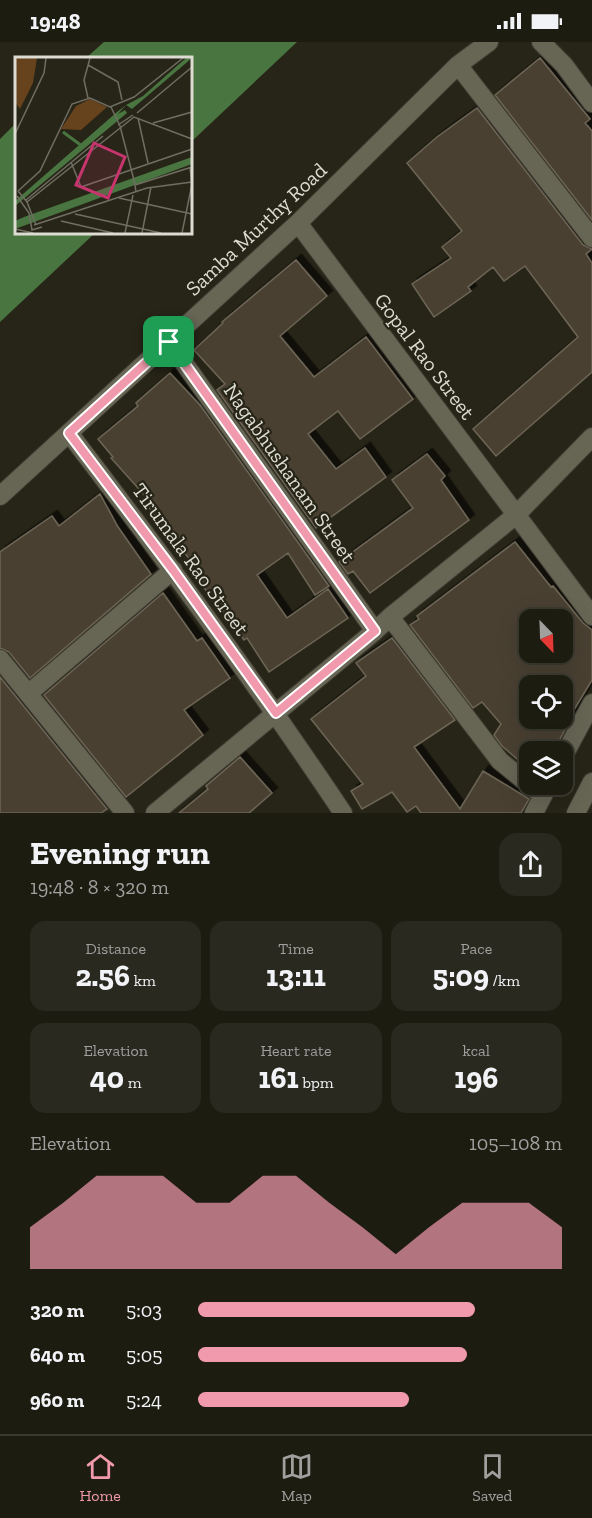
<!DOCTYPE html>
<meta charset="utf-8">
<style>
body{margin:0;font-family:"Zilla Slab",serif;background:#2a291f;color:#f1f3f6;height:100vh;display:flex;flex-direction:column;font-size:22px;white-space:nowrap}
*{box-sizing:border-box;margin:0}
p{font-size:20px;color:#a0a19f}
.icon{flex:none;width:33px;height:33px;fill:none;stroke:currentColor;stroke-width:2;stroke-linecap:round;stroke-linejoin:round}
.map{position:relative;height:771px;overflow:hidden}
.side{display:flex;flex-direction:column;background:#1d1c11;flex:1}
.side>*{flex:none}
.needle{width:39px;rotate:157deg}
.tools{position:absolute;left:519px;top:567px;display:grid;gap:12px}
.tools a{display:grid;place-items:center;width:54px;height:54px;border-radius:12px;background:#1d1c11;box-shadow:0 6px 24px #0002,0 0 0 2px #3b3a31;font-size:30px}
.pin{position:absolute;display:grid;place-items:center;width:51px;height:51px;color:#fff;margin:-26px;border-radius:12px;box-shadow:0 3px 9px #0006}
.round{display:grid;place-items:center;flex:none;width:63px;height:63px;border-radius:18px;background:#2a291f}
.headline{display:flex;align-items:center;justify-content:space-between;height:102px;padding:0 30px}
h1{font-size:33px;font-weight:700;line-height:45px}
.metrics{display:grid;grid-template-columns:repeat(3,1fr);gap:9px;height:102px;padding:6px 30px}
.metrics div{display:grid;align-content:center;border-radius:15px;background:#2a291f;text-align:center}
.metrics b{font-size:30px;font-weight:700}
.metrics small{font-size:16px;font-weight:400}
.metrics p{font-size:16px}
.chart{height:168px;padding:12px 30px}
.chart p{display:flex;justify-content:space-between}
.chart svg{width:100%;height:108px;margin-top:6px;fill:#f29aad;opacity:.7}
ul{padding:0 30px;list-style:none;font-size:20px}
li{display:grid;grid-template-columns:96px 72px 1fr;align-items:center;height:45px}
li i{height:15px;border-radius:8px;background:#f29aad}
.status{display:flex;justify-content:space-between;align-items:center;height:42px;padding:0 30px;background:#1d1c11;direction:ltr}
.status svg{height:16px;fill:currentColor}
.dock{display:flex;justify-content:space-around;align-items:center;height:84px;border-top:2px solid #3b3a31;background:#1d1c11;font-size:16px;color:#a0a19f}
.dock a{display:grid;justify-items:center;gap:3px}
.dock .active{color:#f29aad}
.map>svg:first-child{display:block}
</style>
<div class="status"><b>19:48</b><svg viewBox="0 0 49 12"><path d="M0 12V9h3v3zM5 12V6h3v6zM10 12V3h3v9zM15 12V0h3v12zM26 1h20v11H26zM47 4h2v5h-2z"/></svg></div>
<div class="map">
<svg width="592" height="771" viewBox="0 0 592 771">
<defs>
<filter id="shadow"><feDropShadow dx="5.5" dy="-5.5" stdDeviation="0" flood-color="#0009"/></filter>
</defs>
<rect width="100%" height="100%" fill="#272517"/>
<path fill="#497541" d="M 104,0 L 297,0 L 191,100 L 190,16 L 86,16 Z
M 16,81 L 16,190 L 95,191 L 0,280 L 0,97 Z"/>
<path fill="#484132" stroke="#6d6556" stroke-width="1.5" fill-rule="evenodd" filter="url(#shadow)" d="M 540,16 L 590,77 L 585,81 L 592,89 L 592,178 L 495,53 Z
M 477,66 L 583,203 L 592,207 L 586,212 L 592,221 L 592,330 L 496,414 L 473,387 L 578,295 L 525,224 L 504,239 L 493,225 L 468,245 L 471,249 L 434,275 L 412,242 L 451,216 L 442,205 L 462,189 L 407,121 L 437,95 Z
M 296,218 L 327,254 L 280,294 L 314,335 L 366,295 L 413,357 L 360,397 L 338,369 L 308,392 L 336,427 L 365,406 L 386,435 L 316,486 L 217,348 L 225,342 L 194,308 L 223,281 L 222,280 Z
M 170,331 L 200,363 L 329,544 L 315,553 L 288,511 L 257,533 L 287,576 L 328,547 L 348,576 L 269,630 L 247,596 L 244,598 L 219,564 L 218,566 L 194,531 L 198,528 L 144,459 L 147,456 L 111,416 L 113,415 L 98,397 L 138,364 L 136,361 Z
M 427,412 L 445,434 L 441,438 L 469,478 L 370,551 L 353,529 L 348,532 L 339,520 L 413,466 L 392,438 Z
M 100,452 L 118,485 L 151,532 L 30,636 L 9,610 L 0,606 L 0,510 L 52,474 L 59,484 Z
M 515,500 L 551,545 L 553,544 L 583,581 L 592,588 L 592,638 L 566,681 L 568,682 L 553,710 L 530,710 L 530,728 L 502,704 L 494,693 L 501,682 L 482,660 L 473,666 L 410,583 L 419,577 L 417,574 ZM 530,578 L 562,578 L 562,610 L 530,610 ZM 530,644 L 562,644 L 562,676 L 530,676 Z
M 163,551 L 197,599 L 202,596 L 230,636 L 184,668 L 203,693 L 126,755 L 44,653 Z
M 392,596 L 455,678 L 414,705 L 460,767 L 483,729 L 529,757 L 521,771 L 421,771 L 416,764 L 407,770 L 392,750 L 362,767 L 351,749 L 363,742 L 311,677 L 366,634 L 356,621 Z
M 0,635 L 107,767 L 101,771 L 0,771 Z
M 240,715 L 272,751 L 249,771 L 179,771 L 208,747 L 206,744 Z"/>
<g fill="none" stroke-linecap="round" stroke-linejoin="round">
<defs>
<path id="minor" d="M 541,0 L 564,23 L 592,61
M 458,23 L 592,196
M 298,181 L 592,574
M 169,300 L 375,589
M 69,391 C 164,515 256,641 343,771
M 0,454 L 298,181 L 458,23 L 489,0
M 390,575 L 500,719 L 543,754
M 0,617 L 125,771
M 29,651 L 173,528
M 562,717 L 592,661
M 155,771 L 375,589 L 390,575 L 516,473 L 592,395
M 534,771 L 549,742
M 576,771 L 592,740"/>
</defs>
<use href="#minor" stroke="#413f35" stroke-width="20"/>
<use href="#minor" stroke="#676554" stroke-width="18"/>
</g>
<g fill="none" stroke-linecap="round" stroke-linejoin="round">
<defs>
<path id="route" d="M 169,300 L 375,589 L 276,671 L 173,528 L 69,391 Z"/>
</defs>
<use href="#route" stroke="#fff" stroke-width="12"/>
<use href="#route" stroke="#f29aad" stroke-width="8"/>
</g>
<g text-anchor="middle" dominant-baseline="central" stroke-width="4.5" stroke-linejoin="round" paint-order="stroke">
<g font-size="21" fill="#dddcd2" stroke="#272517">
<text transform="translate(256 187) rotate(-43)">Samba Murthy Road</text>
<text transform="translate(425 314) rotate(53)">Gopal Rao Street</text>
<text transform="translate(290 431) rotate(55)">Nagabhushanam Street</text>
<text transform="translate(191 517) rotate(54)">Tirumala Rao Street</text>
</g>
</g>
<g transform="translate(15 15)">
<rect width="177" height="177" fill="#272517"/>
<path d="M 0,1 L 22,1 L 18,26 L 5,52 L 0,45 ZM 75,42 L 92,50 L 66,73 L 46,72 L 61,49 Z" fill="#66421d"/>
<path d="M 171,1 L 177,1 L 117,52 L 111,48 L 103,57 L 110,53 L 112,56 L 0,149 L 0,144 L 102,55 L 111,48 L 128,39 ZM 177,100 L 177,107 L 0,172 L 0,164 L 9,160 Z" fill="#497541"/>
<path fill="none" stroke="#497541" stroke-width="3" d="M 48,75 L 67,89"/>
<path fill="none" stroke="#706e62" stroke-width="1.5" d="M 73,8 L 103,25 L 107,43M 73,41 L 69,23 L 75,1M 96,50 L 105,69 L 120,127M 122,56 L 177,10M 123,61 L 133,106M 138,66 L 177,55M 103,68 L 118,58M 0,77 L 29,16 L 31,1M 56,105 L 66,130 L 177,92M 3,134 L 25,114 L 57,47 L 75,41 L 95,50 L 119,40 L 168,1M 3,134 L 12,145 L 21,168M 121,135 L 120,128 L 177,110M 2,139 L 14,156 L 17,173 L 27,170M 104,141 L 177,157M 11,143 L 88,79M 12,145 L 119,60 L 177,82M 60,157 L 146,176M 46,164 L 98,176M 19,168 L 132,131 L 177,125M 0,172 L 18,176M 110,176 L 118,138M 127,176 L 136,130M 167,176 L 177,127 L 175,111"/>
<path fill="#c6356d" fill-opacity="0.15" stroke="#c6356d" stroke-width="3" d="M 79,86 L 110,100 L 93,141 L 61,128 Z"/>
<rect width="177" height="177" fill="none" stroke="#dddcd2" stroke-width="3"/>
</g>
</svg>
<div class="tools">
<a><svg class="needle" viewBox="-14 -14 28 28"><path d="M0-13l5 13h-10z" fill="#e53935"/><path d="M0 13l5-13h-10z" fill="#a0a19f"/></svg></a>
<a><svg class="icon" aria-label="locate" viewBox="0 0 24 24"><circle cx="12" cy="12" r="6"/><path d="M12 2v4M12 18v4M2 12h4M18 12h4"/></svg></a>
<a><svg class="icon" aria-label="layers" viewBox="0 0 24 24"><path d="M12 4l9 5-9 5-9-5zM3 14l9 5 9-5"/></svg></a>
</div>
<div class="pin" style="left:169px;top:300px;background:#1e9e55"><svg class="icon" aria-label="arrive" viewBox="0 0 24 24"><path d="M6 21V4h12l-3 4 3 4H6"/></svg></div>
</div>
<section class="side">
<div class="headline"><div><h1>Evening run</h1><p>19:48 · 8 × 320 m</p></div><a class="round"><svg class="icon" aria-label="share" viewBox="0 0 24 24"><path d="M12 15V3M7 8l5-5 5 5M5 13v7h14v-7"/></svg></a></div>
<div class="metrics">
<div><p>Distance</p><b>2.56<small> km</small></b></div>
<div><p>Time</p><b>13:11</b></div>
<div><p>Pace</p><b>5:09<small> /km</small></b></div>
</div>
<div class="metrics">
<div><p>Elevation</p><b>40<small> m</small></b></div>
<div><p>Heart rate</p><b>161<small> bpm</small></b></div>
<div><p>kcal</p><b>196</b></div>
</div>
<div class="chart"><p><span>Elevation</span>105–108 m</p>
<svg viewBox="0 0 160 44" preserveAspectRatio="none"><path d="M0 44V27L10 17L20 6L30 6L40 6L50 17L60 17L70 6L80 6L90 17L100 27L110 38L120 27L130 17L140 17L150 17L160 27V44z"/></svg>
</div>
<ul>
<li><b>320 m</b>5:03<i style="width:76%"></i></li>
<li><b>640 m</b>5:05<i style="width:74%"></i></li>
<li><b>960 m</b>5:24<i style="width:58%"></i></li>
</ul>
</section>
<nav class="dock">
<a class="active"><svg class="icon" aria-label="home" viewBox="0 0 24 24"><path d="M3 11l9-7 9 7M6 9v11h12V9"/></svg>Home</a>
<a><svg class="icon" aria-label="map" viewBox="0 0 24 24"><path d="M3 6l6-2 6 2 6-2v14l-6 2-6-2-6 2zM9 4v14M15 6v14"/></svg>Map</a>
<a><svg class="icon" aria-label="saved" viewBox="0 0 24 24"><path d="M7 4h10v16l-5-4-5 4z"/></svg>Saved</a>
</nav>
